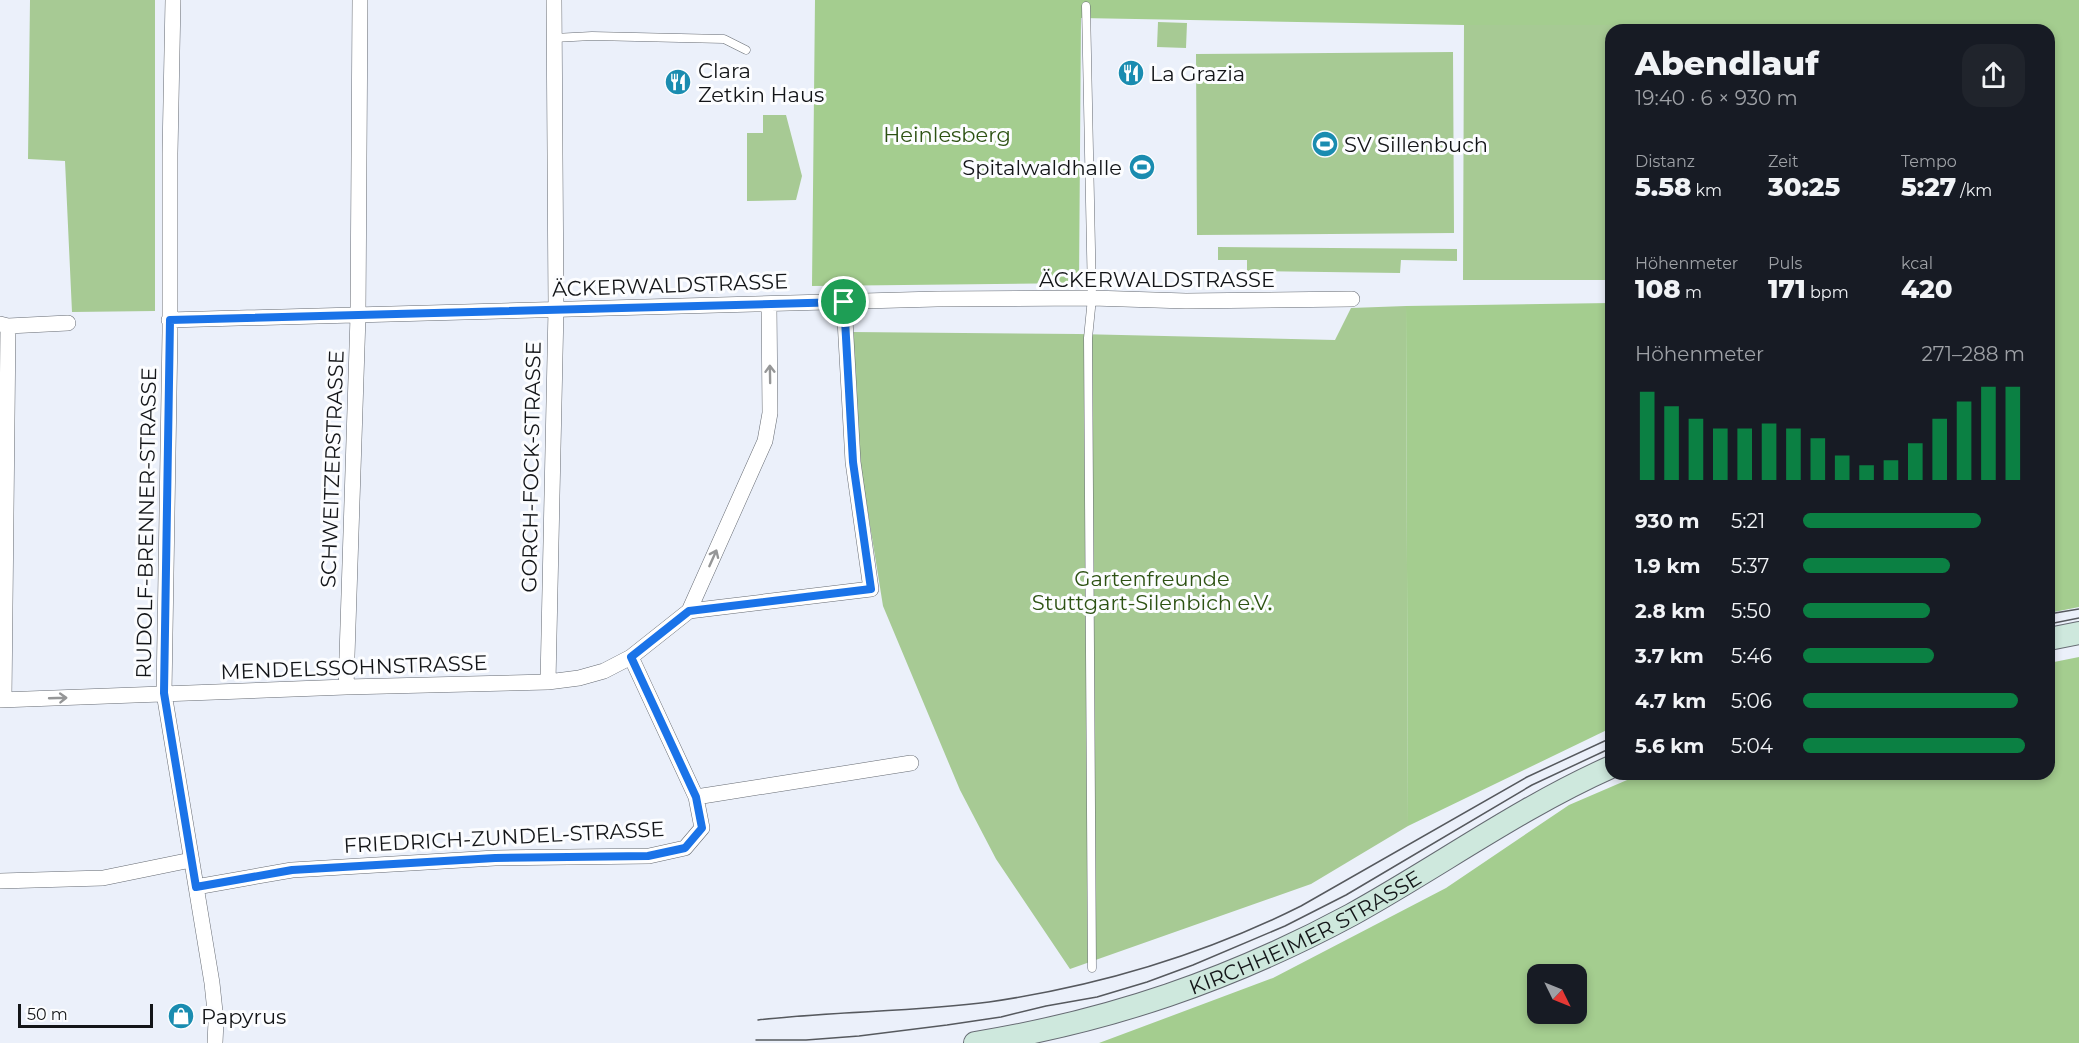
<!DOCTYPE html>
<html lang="de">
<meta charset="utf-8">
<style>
body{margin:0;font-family:Montserrat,sans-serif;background:#20242c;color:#f1f3f6;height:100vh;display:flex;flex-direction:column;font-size:22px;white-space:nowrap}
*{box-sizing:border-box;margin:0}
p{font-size:20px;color:#9ea1a6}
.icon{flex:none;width:33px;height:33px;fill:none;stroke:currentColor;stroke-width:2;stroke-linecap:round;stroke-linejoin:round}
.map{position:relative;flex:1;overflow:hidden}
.drawer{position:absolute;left:1605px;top:24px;width:450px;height:756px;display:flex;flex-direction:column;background:#171b24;border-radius:18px;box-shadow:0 3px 9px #0003}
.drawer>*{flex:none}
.needle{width:39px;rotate:133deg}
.tools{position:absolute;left:1527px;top:964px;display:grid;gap:12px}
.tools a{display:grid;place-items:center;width:60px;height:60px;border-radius:12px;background:#171b24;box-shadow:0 3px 9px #0003;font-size:30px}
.scale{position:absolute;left:18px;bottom:15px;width:135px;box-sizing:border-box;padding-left:6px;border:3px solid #131518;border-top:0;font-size:16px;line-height:21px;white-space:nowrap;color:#131518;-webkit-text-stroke:4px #fcfdff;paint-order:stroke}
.pin{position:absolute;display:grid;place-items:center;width:51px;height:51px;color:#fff;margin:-26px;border:3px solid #fff;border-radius:50%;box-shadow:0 2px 6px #0007}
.round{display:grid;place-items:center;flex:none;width:63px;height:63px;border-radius:18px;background:#20242c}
.summary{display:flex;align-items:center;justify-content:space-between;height:102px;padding:0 30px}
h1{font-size:33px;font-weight:800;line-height:45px}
.metrics{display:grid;grid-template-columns:repeat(3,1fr);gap:9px;height:102px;padding:6px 30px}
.metrics div{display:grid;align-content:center}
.metrics b{font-size:26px;font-weight:800}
.metrics small{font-size:16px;font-weight:400}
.metrics p{font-size:16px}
.chart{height:168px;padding:12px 30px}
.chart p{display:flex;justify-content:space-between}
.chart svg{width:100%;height:108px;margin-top:6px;stroke:#0b8043;stroke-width:6}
ul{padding:0 30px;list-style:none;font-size:20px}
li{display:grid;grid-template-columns:96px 72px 1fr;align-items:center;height:45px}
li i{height:15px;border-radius:8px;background:#0b8043}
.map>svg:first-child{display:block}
</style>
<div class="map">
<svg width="2079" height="1043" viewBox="0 0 2079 1043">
<rect width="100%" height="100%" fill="#ebf0fa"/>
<path fill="#a7ca94" d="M 30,0 L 155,0 L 155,311 L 72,312 L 65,161 L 28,159 Z
M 1158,22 L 1187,23 L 1186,48 L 1157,47 Z
M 1464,25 L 1637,25 L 1637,30 L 1611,30 L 1611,280 L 1463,280 Z
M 1453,52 L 1454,233 L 1197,235 L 1196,54 Z
M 763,115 L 786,115 L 802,176 L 796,200 L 747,201 L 747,133 L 763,133 Z
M 1218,247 L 1457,249 L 1457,261 L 1401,260 L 1400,273 L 1247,271 L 1247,260 L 1218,260 Z
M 1406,306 L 1408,826 L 1311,884 L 1070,969 L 996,859 L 960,790 L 883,606 L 860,463 L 852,332 L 1078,334 L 1335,340 L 1351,308 Z"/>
<path fill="#a4cd8f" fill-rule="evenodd" d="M 815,0 L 2079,0 L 2079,607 L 2049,613 L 2049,30 L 1637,30 L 1637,25 L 1464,25 L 1081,18 L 1079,283 L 812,286 Z
M 1611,303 L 1611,728 L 1408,826 L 1406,306 Z
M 2079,657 L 2079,1043 L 1099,1043 L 1273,978 L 1446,888 L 1569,805 L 1641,774 L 2049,774 L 2049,663 ZM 1538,975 L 1576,975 L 1576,1014 L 1538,1014 Z"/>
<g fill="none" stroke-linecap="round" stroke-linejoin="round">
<defs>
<path id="lane" d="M 1086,6 L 1092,298 L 1088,338 L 1092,968
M 554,38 L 592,36 L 724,39 L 746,50"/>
<path id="street" d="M 173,0 L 170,153 L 170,332 L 164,693 L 212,983 L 216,1021 L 215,1043
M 169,320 L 937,299 L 1092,298 L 1186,301 L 1352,299
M 0,324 L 8,326 L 68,323
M 689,611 L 765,441 L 770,413 L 769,304
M 548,682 L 556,309 L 554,0
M 346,687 L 358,316 L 360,0
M 0,700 L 346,687 L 548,682 L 579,678 L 604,671 L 631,657 L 689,611 L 871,589 L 853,462 L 844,302
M 4,700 L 8,326
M 696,797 L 911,763
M 0,881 L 103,878 L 191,860
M 196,887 L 292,870 L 495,858 L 649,856 L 685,848 L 702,828 L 696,797 L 631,657"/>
<g id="secondary">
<path d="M 2049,639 L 2079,633"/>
<path id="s1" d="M 975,1043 C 1110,1021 1230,980 1351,915 C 1438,867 1519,808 1611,767"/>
</g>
</defs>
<use href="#lane" stroke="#666b73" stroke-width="9"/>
<use href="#street" stroke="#666b73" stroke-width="16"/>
<use href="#secondary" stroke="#666b73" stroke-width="24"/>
<use href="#lane" stroke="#fff" stroke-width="8"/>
<use href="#street" stroke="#fff" stroke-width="15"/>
<use href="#secondary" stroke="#cee8dd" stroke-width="22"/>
<path stroke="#56595e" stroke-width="1.5" d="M 2049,614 L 2079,609
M 2049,624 L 2079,618
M 758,1020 C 835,1011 913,1012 989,1002 C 1098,986 1203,955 1301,906 L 1527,777 L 1611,738
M 756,1040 L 806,1040 L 859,1036 L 947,1025 L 1001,1017 L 1046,1006 L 1097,997 L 1147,982 L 1193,965 L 1285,926 L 1346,895 L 1532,785 L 1611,748"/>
</g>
<defs><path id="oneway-shaft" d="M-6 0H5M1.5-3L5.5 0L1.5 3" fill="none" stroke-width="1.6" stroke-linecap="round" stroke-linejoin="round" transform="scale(1.5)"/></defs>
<g stroke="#959697">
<use href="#oneway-shaft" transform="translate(770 374) rotate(-91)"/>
<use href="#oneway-shaft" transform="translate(713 558) rotate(-66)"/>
<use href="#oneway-shaft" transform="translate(58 698) rotate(-2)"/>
</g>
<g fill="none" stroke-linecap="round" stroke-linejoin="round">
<defs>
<path id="route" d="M 844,302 L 853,462 L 871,589 L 689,611 L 631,657 L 696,797 L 702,828 L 685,848 L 648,856 L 495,858 L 292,870 L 196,887 L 164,693 L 170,320 Z"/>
</defs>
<use href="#route" stroke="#fff" stroke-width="12"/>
<use href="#route" stroke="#1a73e8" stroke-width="8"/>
</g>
<defs>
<symbol id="restaurant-disc" viewBox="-11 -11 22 22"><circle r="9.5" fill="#1a8cb0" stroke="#fcfdff"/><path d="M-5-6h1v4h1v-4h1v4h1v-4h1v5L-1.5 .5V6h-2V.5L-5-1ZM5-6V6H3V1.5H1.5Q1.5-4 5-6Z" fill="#fff"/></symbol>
<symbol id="stadium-disc" viewBox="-11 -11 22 22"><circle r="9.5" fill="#1a8cb0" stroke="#fcfdff"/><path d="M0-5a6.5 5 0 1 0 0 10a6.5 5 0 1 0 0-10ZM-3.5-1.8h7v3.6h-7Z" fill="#fff"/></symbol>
<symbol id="shop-disc" viewBox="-11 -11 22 22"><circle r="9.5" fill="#1a8cb0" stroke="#fcfdff"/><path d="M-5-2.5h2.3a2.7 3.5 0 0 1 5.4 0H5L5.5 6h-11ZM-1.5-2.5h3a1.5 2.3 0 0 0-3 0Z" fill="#fff"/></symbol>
</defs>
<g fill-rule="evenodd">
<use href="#restaurant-disc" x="1116" y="58" width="30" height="30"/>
<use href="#restaurant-disc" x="663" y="67" width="30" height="30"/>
<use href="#stadium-disc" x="1310" y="129" width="30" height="30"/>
<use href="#stadium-disc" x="1127" y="152" width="30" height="30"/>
<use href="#shop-disc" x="166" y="1001" width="30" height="30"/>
</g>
<g text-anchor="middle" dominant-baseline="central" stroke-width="6" stroke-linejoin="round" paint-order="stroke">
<g font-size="21" fill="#131518" stroke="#fcfdff" text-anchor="start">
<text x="698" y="70">Clara<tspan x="698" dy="24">Zetkin Haus</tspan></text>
<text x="1150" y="73">La Grazia</text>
<text x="1344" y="144">SV Sillenbuch</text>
<text x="1122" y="167" text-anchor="end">Spitalwaldhalle</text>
<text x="201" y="1016">Papyrus</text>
</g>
<g font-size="21" fill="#2d5213" stroke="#fcfdff">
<text x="947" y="134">Heinlesberg</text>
<text x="1152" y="578">Gartenfreunde<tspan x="1152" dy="24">Stuttgart-Silenbich e.V.</tspan></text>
</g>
<g font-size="21" fill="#131518" stroke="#fcfdff">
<text x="1157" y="279">ÄCKERWALDSTRASSE</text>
<text transform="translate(670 285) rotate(-2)">ÄCKERWALDSTRASSE</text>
<text transform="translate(531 467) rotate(-89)">GORCH-FOCK-STRASSE</text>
<text transform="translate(332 469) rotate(-88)">SCHWEITZERSTRASSE</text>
<text transform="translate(146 523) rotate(-89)">RUDOLF-BRENNER-STRASSE</text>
<text transform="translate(354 667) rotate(-2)">MENDELSSOHNSTRASSE</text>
<text transform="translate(504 837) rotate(-3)">FRIEDRICH-ZUNDEL-STRASSE</text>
<text stroke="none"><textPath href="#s1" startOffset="350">KIRCHHEIMER STRASSE</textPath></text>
</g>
</g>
</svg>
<div class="tools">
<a><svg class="needle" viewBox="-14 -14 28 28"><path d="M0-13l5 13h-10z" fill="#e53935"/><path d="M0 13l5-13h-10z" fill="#9ea1a6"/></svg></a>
</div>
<div class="scale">50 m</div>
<div class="pin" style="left:844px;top:302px;background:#1e9e55"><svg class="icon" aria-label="arrive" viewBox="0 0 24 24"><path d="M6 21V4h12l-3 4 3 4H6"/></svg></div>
<section class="drawer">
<div class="summary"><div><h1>Abendlauf</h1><p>19:40 · 6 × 930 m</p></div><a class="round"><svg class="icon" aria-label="share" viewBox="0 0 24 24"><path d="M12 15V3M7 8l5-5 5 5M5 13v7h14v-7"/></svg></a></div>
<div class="metrics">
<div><p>Distanz</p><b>5.58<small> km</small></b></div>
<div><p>Zeit</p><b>30:25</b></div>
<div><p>Tempo</p><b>5:27<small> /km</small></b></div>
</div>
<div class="metrics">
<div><p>Höhenmeter</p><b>108<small> m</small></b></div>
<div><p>Puls</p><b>171<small> bpm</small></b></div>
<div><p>kcal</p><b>420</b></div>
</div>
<div class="chart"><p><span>Höhenmeter</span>271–288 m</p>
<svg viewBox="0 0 160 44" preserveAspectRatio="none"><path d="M5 44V8M15 44V14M25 44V19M35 44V23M45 44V23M55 44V21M65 44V23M75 44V27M85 44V34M95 44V38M105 44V36M115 44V29M125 44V19M135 44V12M145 44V6M155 44V6"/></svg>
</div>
<ul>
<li><b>930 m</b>5:21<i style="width:80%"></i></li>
<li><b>1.9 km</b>5:37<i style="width:66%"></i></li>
<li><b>2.8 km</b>5:50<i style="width:57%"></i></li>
<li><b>3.7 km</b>5:46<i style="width:59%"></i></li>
<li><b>4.7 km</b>5:06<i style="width:97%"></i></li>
<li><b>5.6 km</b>5:04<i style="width:100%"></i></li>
</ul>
</section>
</div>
